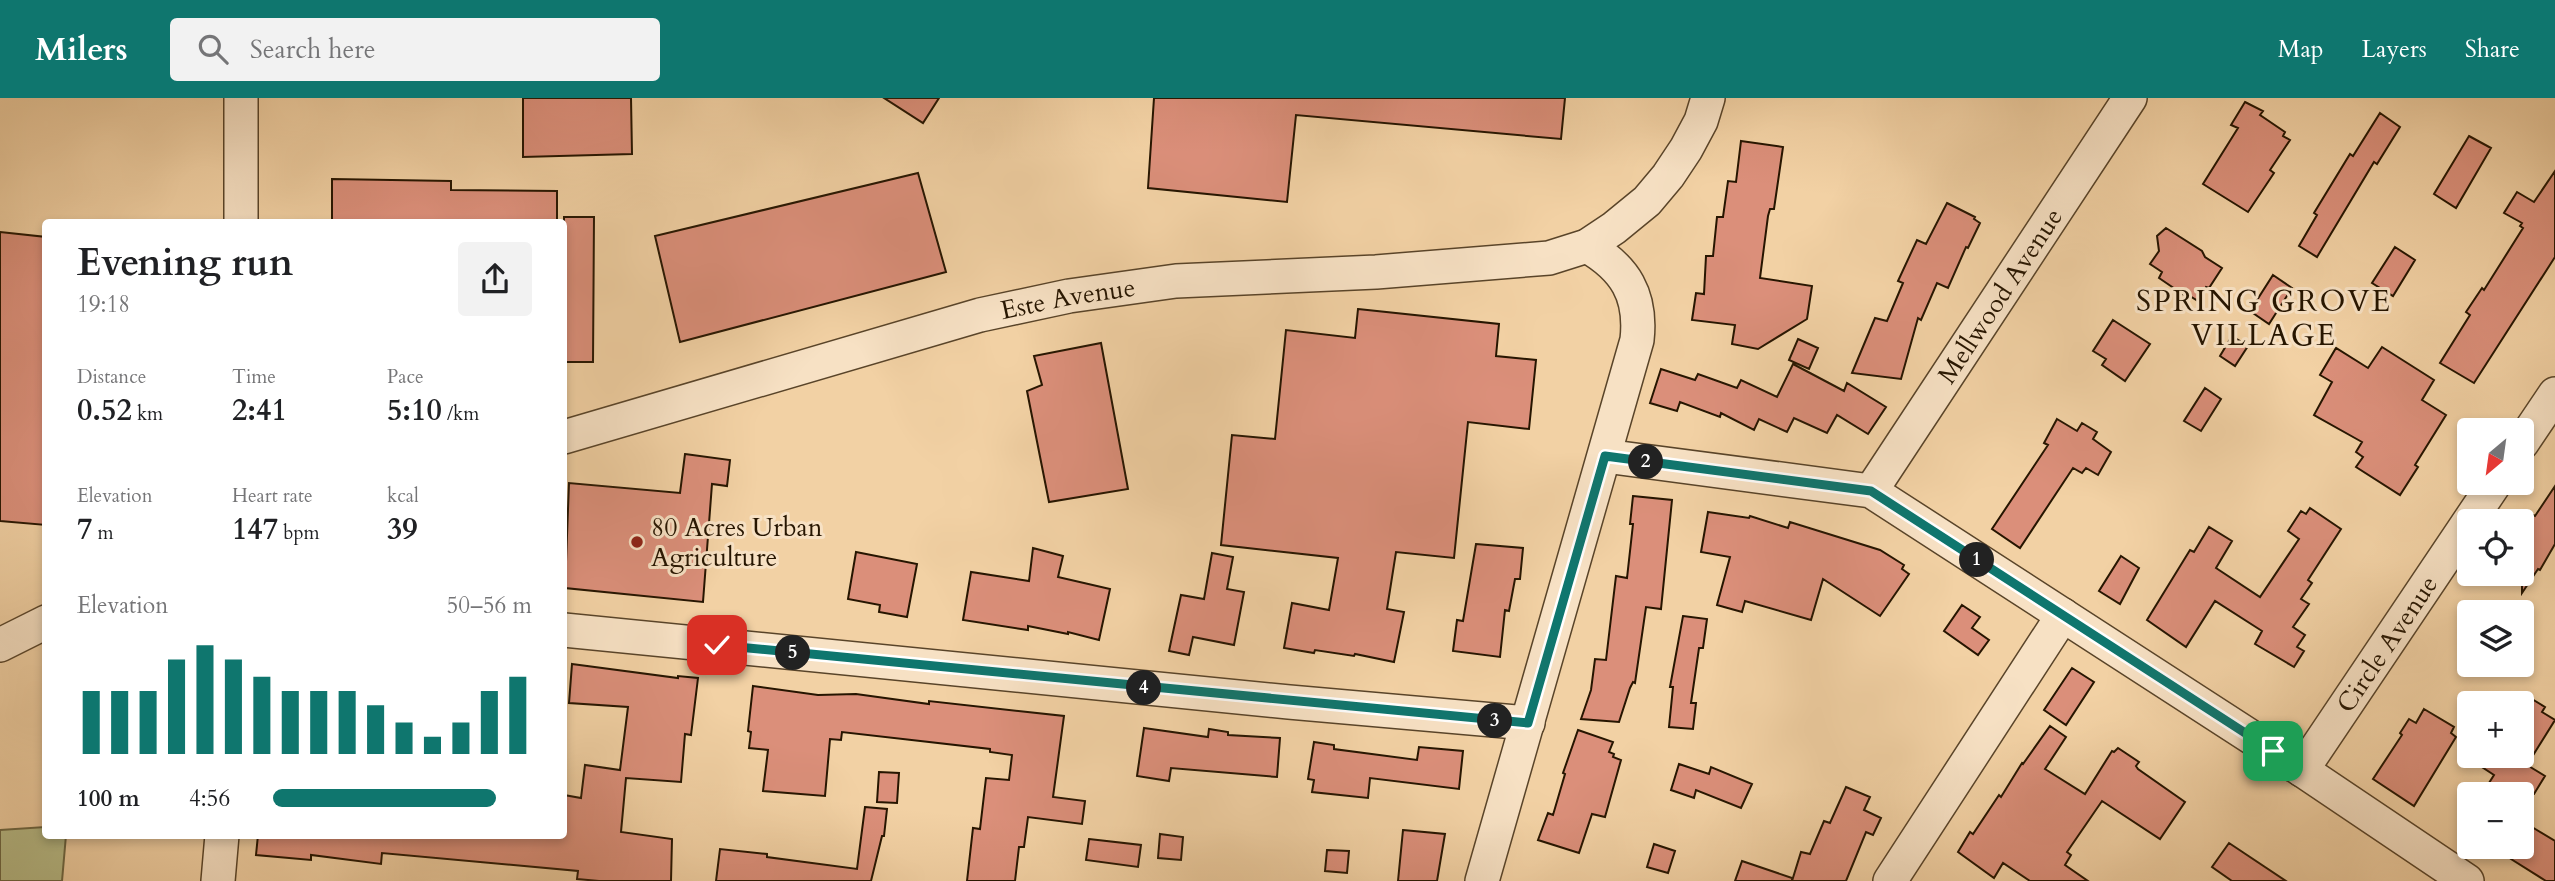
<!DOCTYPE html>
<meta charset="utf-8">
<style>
body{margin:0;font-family:Cardo,serif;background:#f2f2f2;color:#202124;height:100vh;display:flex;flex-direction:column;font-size:26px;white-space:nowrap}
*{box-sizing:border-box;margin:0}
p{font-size:23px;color:#757577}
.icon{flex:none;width:38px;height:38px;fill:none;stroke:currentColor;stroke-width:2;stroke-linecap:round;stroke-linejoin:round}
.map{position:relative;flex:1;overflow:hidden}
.side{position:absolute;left:42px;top:121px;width:525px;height:620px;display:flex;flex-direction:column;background:#fff;border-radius:7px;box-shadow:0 4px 10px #0003}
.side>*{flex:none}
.needle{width:46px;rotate:209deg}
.tools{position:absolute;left:2457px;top:320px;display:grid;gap:14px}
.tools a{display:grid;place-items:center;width:77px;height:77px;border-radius:7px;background:#fff;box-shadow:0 4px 10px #0003;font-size:35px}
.pin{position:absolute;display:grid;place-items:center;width:60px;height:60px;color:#fff;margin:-30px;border-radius:14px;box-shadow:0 4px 10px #0006}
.km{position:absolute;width:35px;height:35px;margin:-18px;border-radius:50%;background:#222;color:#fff;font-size:19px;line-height:35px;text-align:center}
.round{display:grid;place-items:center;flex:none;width:74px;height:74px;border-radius:7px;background:#f2f2f2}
.overview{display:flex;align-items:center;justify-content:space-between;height:119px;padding:0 35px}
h1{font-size:38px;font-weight:600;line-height:52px}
.stats{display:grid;grid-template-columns:repeat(3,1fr);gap:10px;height:119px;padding:7px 35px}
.stats div{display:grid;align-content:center}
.stats b{font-size:30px;font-weight:600}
.stats small{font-size:19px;font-weight:400}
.stats p{font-size:19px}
.chart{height:196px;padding:14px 35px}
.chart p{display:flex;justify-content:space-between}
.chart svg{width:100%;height:126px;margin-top:7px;stroke:#0f766e;stroke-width:6}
ul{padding:0 35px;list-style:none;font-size:23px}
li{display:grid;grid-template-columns:112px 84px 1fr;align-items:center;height:52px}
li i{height:18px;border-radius:9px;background:#0f766e}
header{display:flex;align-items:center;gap:42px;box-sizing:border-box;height:98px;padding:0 35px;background:#0f766e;color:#fff}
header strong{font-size:33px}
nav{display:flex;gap:38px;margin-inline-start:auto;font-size:24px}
.search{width:490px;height:63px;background:#f2f2f2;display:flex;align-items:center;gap:18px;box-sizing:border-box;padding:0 24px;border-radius:7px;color:#757577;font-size:26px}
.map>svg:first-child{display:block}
</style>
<header>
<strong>Milers</strong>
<div class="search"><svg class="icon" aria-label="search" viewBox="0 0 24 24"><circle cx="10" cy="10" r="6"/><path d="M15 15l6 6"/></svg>Search here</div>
<nav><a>Map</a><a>Layers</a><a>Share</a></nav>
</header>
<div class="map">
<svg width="2555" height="783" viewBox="0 0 2555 783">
<rect width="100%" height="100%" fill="#f2d1a4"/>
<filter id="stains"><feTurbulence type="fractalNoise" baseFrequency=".00286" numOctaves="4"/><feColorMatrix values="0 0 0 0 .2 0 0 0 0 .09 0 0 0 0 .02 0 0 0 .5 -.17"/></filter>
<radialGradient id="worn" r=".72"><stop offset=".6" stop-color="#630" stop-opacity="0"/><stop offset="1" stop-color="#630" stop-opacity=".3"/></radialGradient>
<path fill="#b7bc88" stroke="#6e6844" stroke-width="2" d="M 45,729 L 46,737 L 66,737 L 62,783 L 0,783 L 0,732 Z"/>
<path fill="#db8f7a" stroke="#261500" stroke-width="2" d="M 523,0 L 631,0 L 632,56 L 523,59 Z
M 884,0 L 939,0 L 923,25 Z
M 1154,0 L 1565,0 L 1561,41 L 1296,17 L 1287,104 L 1148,90 Z
M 2245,4 L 2263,13 L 2260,17 L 2285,34 L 2283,38 L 2290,42 L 2270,72 L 2274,75 L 2248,114 L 2203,86 L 2238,30 L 2231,27 Z
M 2380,15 L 2400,29 L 2377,66 L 2374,64 L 2317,159 L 2299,148 L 2317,117 L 2314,115 L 2350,56 L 2353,58 Z
M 2469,38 L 2491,50 L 2456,110 L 2434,96 Z
M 1741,43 L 1783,49 L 1774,111 L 1770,111 L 1768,118 L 1760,180 L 1812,188 L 1807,221 L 1758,251 L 1732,246 L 1735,227 L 1692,222 L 1696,195 L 1704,196 L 1706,158 L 1713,158 L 1717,119 L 1723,119 L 1728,83 L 1736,84 Z
M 2555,73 L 2555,159 L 2474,285 L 2440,265 L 2470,217 L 2466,214 L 2482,190 L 2484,192 L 2523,130 L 2520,128 L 2522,125 L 2504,115 L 2517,94 L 2534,104 Z
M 918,75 L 946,174 L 680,244 L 655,138 Z
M 332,81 L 451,83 L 451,92 L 557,93 L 557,124 L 332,124 Z
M 1947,105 L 1975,119 L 1974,121 L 1980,125 L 1968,150 L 1966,149 L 1948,190 L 1937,185 L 1921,222 L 1918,220 L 1901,281 L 1852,275 L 1875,220 L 1887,223 L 1903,185 L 1898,183 L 1917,142 L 1926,146 Z
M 564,119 L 594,119 L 593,264 L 564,264 Z
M 2166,130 L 2202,153 L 2205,159 L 2222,170 L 2209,190 L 2206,189 L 2198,203 L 2185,195 L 2184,197 L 2159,180 L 2162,174 L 2150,166 L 2159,153 L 2157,138 Z
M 0,134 L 46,139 L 46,427 L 0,423 Z
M 2395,149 L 2415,162 L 2393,198 L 2372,185 Z
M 2273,177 L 2292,190 L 2269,226 L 2250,213 Z
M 1358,211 L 1499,226 L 1496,258 L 1536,262 L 1529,331 L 1468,324 L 1454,460 L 1396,454 L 1387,511 L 1404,514 L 1394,564 L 1355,556 L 1354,558 L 1315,552 L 1314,555 L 1284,550 L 1292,505 L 1329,512 L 1338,460 L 1221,447 L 1232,337 L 1275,341 L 1286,232 L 1355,240 Z
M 2113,222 L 2150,246 L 2125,283 L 2102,267 L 2106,261 L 2093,253 Z
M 2232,238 L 2248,248 L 2235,268 L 2220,258 Z
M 1798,241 L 1818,250 L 1809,271 L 1789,262 Z
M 1101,245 L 1128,391 L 1049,404 L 1027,293 L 1042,287 L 1034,258 Z
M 2382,249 L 2434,282 L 2422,302 L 2446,317 L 2415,367 L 2418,369 L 2400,397 L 2356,369 L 2363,359 L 2356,354 L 2362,344 L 2314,317 L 2332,284 L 2320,277 L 2336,250 L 2368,270 Z
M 1793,266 L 1844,293 L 1847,285 L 1886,309 L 1868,336 L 1837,317 L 1827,335 L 1794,320 L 1787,334 L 1759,321 L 1754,332 L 1721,315 L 1720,319 L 1680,304 L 1677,313 L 1650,305 L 1661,271 L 1695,282 L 1698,276 L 1737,290 L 1741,282 L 1777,299 Z
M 2205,290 L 2221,301 L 2201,333 L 2184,323 Z
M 2057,321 L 2077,333 L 2082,325 L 2097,334 L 2093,341 L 2111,354 L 2098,377 L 2086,370 L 2082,375 L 2073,370 L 2020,450 L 1992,431 L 2048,347 L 2044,345 Z
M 685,356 L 730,362 L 727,388 L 712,386 L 703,504 L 565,490 L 569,385 L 680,395 Z
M 2555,388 L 2555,446 L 2540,472 L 2538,471 L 2522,495 L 2522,428 L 2529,415 L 2535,418 Z
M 1633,398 L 1672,402 L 1661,511 L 1646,509 L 1635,585 L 1633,584 L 1630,590 L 1619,624 L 1581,621 L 1591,592 L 1595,561 L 1606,562 L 1616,478 L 1627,480 L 1633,426 L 1630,426 Z
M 2310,410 L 2341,431 L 2308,482 L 2312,485 L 2301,501 L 2309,506 L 2293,529 L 2305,537 L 2297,549 L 2304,553 L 2294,569 L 2255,546 L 2262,533 L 2215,503 L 2186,549 L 2147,522 L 2190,452 L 2194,454 L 2209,429 L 2232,443 L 2216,470 L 2260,499 L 2299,441 L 2288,433 L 2301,413 L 2306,416 Z
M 1708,414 L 1749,420 L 1750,418 L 1788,430 L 1790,424 L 1880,452 L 1904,467 L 1902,471 L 1909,476 L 1880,518 L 1823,481 L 1811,522 L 1745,503 L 1742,514 L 1717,507 L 1730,459 L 1701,454 Z
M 1476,446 L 1523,450 L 1520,481 L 1515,481 L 1509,513 L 1505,512 L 1500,559 L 1453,553 L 1457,522 L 1463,523 Z
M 1033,450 L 1063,458 L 1058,479 L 1110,491 L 1099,542 L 1068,534 L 1068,536 L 1028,528 L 1028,532 L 963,522 L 971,474 L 1029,483 Z
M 856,454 L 917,466 L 907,519 L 879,514 L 880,507 L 848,501 Z
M 1212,455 L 1233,459 L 1227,491 L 1244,494 L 1234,547 L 1193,539 L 1189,557 L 1169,553 L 1181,497 L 1204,501 Z
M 2121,458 L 2139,470 L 2120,506 L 2099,493 Z
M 1962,507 L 1980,519 L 1972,530 L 1989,542 L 1978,557 L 1944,533 Z
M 1683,518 L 1707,521 L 1703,550 L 1699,550 L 1691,605 L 1696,605 L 1693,631 L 1669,629 L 1673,589 L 1670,589 Z
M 572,566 L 678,580 L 678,578 L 698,580 L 691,637 L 685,636 L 681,684 L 626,680 L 621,734 L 672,741 L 671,783 L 599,783 L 577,781 L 578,773 L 382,755 L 381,766 L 311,757 L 311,762 L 256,757 L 258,737 L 311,737 L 335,739 L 336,737 L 564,737 L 564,697 L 581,700 L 585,667 L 620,672 L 628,609 L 569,605 Z
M 2072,570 L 2094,584 L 2066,627 L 2044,612 Z
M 753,588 L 818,597 L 856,596 L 929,606 L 929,603 L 1064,618 L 1053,699 L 1085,703 L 1082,726 L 1028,719 L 1024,749 L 1019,749 L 1015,783 L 967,783 L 973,730 L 980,731 L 986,680 L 1009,682 L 1012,657 L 990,654 L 990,651 L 842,634 L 841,642 L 830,641 L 825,698 L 763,693 L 768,652 L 749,650 L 751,634 L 748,633 Z
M 2522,595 L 2545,609 L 2542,614 L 2555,622 L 2527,667 L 2545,678 L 2534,696 L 2482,696 L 2494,677 L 2465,658 L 2522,658 Z
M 2424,611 L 2454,629 L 2451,635 L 2456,639 L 2414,708 L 2373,681 L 2402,637 L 2400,635 L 2409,621 L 2416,625 Z
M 2050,628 L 2066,639 L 2045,671 L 2085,696 L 2112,653 L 2114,654 L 2118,650 L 2139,664 L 2136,668 L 2138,671 L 2185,704 L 2160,741 L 2102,703 L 2067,754 L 2071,757 L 2065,767 L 2088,783 L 2030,783 L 2003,765 L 1994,780 L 1958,754 L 1970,734 L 1973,736 L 1999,697 L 2001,699 L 2022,665 L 2023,666 Z
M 1144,630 L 1208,639 L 1209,631 L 1228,634 L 1228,637 L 1280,640 L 1277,679 L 1171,670 L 1169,683 L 1137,678 Z
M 1578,632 L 1613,644 L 1609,654 L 1614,656 L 1613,659 L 1621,662 L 1605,719 L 1592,716 L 1579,755 L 1538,742 L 1548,715 L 1553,717 L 1565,676 L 1563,675 Z
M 1314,644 L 1334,647 L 1334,651 L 1417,662 L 1419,649 L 1463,653 L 1459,691 L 1370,680 L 1368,700 L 1312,694 L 1314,682 L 1308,681 Z
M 1679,666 L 1709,676 L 1711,669 L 1752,686 L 1741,710 L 1696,692 L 1694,700 L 1671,692 Z
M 879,674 L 899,675 L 897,705 L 877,704 Z
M 1846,689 L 1870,699 L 1864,712 L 1881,720 L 1873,737 L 1866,734 L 1846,783 L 1792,783 L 1801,754 L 1810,756 L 1824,723 L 1830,725 Z
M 865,709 L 887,711 L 884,738 L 882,738 L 871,783 L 716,783 L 720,751 L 767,756 L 767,759 L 857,771 Z
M 2522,723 L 2555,743 L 2555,783 L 2546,783 L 2511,761 L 2519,749 L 2522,749 Z
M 1403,732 L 1445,736 L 1437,783 L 1398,783 Z
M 1160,736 L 1183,739 L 1181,762 L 1158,760 Z
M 1089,741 L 1141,747 L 1138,769 L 1086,762 Z
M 2229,745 L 2286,783 L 2232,783 L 2212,769 Z
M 1654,746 L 1675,753 L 1668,775 L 1647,769 Z
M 1327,752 L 1349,753 L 1347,775 L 1325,773 Z
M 1742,763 L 1792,780 L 1792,783 L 1735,783 Z"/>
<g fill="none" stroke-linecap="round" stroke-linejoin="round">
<defs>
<g id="minor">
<path d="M 241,124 L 241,0"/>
<path id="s1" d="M 564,339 L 980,217 L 1069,198 L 1176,183 L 1376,174 L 1549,160 L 1587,148 L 1614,130 L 1647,103 L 1668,78 L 1686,51 L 1701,23 L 1708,0"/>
<path d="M 2522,345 L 2555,296"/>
<path d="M 1605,358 L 1871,393 L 2302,672 L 2467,783"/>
<path id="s2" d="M 1871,393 L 2130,0"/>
<path d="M 564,532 L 1289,604 L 1528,625"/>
<path d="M 0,547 L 46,524"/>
<path id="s3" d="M 2302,672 L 2495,385"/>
<path d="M 218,783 L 222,737"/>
<path d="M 1482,783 L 1637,242 C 1642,197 1625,170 1587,148"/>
<path d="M 1890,783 L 2063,517"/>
</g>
</defs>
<use href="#minor" stroke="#594429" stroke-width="36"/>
<use href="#minor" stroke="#f7e1c4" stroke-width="33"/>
</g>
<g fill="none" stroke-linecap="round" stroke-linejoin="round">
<defs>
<path id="route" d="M 717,547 L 1528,625 L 1605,358 L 1871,393 L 2273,653"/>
</defs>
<use href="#route" stroke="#fff" stroke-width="14"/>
<use href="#route" stroke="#0f766e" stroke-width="9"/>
</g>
<circle fill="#8f2418" stroke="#f7e1c4" stroke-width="2.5" cx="637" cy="444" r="7"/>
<g text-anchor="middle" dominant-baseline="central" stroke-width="6" stroke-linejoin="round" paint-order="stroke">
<g font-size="26" fill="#261500" stroke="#f7e1c4">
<text stroke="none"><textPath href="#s2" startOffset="234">Mellwood Avenue</textPath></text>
<text stroke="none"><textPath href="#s1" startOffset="523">Este Avenue</textPath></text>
<text stroke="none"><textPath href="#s3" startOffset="152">Circle Avenue</textPath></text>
</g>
<g font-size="26" fill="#261500" stroke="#f7e1c4" text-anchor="start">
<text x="651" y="429">80 Acres Urban<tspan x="651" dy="30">Agriculture</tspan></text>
</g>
<g font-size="30" letter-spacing="2" fill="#261500" stroke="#f7e1c4">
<text x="2264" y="203">SPRING GROVE<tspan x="2264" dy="34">VILLAGE</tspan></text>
</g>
</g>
<rect width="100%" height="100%" filter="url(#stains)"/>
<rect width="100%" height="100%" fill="url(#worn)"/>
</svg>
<div class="tools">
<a><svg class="needle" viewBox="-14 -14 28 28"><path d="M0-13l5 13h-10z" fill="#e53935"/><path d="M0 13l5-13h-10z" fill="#757577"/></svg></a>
<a><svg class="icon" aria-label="locate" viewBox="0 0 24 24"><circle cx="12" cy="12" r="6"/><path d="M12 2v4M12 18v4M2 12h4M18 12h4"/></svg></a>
<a><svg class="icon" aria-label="layers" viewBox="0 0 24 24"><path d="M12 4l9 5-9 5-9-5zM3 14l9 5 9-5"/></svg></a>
<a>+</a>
<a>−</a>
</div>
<div class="pin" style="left:2273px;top:653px;background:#1e9e55"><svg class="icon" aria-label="arrive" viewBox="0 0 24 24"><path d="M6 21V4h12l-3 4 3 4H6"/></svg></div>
<div class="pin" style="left:717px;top:547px;background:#d93025"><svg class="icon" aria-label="check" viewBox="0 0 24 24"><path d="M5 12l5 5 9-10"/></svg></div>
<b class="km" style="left:1977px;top:462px">1</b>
<b class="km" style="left:1646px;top:364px">2</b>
<b class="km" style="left:1495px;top:623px">3</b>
<b class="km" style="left:1144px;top:590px">4</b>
<b class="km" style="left:793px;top:555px">5</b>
<section class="side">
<div class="overview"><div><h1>Evening run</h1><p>19:18</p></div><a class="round"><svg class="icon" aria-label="share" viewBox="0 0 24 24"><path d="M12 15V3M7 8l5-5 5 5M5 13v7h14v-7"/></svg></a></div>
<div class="stats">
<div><p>Distance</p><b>0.52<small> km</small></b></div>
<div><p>Time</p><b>2:41</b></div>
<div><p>Pace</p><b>5:10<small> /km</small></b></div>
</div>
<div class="stats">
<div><p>Elevation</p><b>7<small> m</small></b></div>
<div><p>Heart rate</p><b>147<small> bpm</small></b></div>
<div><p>kcal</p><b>39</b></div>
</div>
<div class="chart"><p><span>Elevation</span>50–56 m</p>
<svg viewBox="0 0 160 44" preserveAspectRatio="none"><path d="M5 44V22M15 44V22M25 44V22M35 44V11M45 44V6M55 44V11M65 44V17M75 44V22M85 44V22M95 44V22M105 44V27M115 44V33M125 44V38M135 44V33M145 44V22M155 44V17"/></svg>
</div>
<ul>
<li><b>100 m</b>4:56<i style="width:86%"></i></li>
</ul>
</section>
</div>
